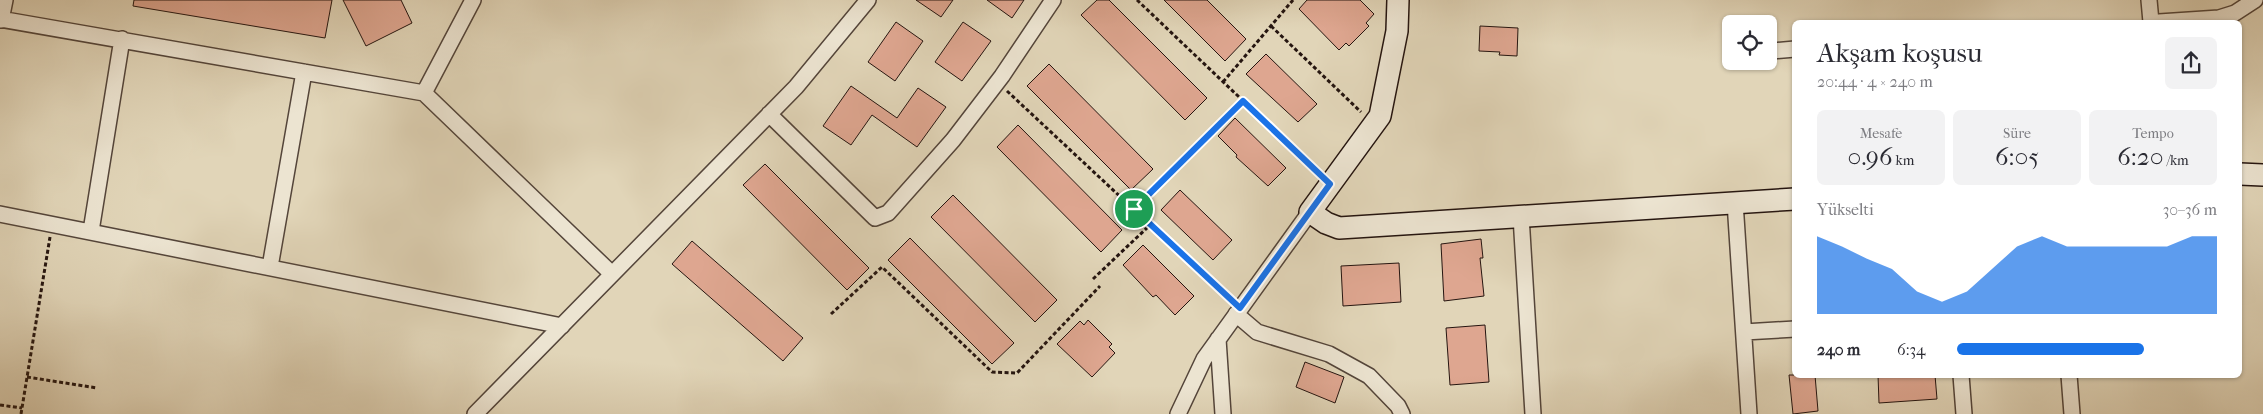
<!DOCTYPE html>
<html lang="tr">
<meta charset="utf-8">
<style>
body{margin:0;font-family:"IM FELL French Canon",serif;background:#f2f2f3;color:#2b2b33;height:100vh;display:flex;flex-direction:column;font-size:19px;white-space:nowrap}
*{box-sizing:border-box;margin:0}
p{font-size:16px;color:#7c7c81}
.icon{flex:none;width:28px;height:28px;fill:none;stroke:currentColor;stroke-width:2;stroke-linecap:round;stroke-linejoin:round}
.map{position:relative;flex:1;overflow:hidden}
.side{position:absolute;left:1792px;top:20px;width:450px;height:358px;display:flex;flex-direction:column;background:#fff;border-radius:8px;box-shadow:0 1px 4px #0004}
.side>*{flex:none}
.controls{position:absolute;left:1722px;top:15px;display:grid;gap:10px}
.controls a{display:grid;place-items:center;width:55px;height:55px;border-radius:8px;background:#fff;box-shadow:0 1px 4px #0004;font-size:25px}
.pin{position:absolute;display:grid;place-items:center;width:42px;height:42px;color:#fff;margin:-21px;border:2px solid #fff;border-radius:50%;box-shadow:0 1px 5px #0007}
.round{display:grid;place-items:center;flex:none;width:52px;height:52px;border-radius:8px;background:#f2f2f3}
.overview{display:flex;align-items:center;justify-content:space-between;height:85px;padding:0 25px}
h1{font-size:28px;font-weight:600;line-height:38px}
.figures{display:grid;grid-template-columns:repeat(3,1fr);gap:8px;height:85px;padding:5px 25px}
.figures div{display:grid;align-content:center;border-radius:8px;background:#f2f2f3;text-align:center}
.figures b{font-size:25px;font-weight:600}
.figures small{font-size:14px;font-weight:400}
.figures p{font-size:14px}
.chart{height:140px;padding:10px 25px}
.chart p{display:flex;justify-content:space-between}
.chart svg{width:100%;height:90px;margin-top:5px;fill:#1a73e8;opacity:.7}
ul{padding:0 25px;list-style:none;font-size:16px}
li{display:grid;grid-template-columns:80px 60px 1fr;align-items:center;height:38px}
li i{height:12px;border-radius:6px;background:#1a73e8}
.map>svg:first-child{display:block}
</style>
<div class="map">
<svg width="2263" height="414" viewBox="0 0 2263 414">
<rect width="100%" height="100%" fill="#e1d5b8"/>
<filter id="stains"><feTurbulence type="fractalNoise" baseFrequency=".004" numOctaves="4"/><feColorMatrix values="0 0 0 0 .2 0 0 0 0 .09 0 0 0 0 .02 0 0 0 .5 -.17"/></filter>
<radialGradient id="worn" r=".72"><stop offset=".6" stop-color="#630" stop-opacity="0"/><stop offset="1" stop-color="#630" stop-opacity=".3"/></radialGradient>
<path fill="#dea690" stroke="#251510" d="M 134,0 L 332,0 L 325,38 L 133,6 Z
M 343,0 L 401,0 L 412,23 L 366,46 Z
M 916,0 L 953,0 L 941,17 Z
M 987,0 L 1024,0 L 1012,18 Z
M 1097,0 L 1109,0 L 1207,98 L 1185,120 L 1081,15 Z
M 1164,0 L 1207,0 L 1246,39 L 1225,61 Z
M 1307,0 L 1360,0 L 1374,14 L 1366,23 L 1369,26 L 1349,46 L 1346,43 L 1339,50 L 1299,9 Z
M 896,22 L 923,41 L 895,81 L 868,62 Z
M 963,22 L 991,41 L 962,81 L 935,62 Z
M 1480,26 L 1518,28 L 1517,56 L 1499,55 L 1500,52 L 1479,51 Z
M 1266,54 L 1317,104 L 1298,122 L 1246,74 Z
M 1049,64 L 1153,169 L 1131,190 L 1027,86 Z
M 851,86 L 897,118 L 918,88 L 946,107 L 917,147 L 872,115 L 851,145 L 823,126 Z
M 1235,118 L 1286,168 L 1268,186 L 1236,157 L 1237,155 L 1218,136 Z
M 1018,125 L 1122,230 L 1101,252 L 997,147 Z
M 765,164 L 869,268 L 847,290 L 743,185 Z
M 1180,190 L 1232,240 L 1213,260 L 1161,210 Z
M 953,195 L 1057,300 L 1035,322 L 931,217 Z
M 910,238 L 1014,343 L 992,364 L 888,260 Z
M 1481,239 L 1483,258 L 1480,258 L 1484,296 L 1444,301 L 1441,244 Z
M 692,241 L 803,338 L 783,361 L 672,264 Z
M 1143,245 L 1194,296 L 1175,315 L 1156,295 L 1153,297 L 1123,265 Z
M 1399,263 L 1401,302 L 1343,306 L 1341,266 Z
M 1088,320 L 1112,344 L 1109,347 L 1115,353 L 1092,377 L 1057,344 L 1080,321 L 1084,325 Z
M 1485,325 L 1489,382 L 1450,385 L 1446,328 Z
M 1305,362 L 1344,377 L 1335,403 L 1296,387 Z
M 1789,375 L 1815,375 L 1818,411 L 1793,414 Z
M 1878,375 L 1935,375 L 1937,399 L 1879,403 Z"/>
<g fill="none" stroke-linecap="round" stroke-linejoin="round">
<defs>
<path id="street" d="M 2149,0 L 2151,22
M 0,19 L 424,93 L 612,274
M 1,20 L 5,0
M 2159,22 L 2219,18 L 2235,13 L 2255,0
M 1772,51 L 1795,49
M 424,93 L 473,0
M 769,114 L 875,218 L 888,213 L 953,140 L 1002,76 L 1053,0
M 1735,202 L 1749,414
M 0,214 L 562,326
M 1521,216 L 1533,414
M 91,231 L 122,39
M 270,267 L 304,72
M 1236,314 L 1257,332 L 1329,354 L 1369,376 L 1398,406 L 1402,414
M 1744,332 L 1795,329
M 1218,339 L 1223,414
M 1961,375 L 1964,414
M 2069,375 L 2072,414
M 475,414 L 796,87 L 868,0
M 1178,414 L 1204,359 L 1310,212"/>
<path id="secondary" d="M 1398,0 L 1397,31 L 1380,116 L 1310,212 L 1326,223 L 1339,228 L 1795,199
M 2240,174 L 2263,175"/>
</defs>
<use href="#street" stroke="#54453a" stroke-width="18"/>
<use href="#secondary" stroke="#251510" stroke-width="24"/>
<path stroke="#251510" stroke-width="3" stroke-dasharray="4 2.5" stroke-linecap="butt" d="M 1137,0 L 1318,172
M 1271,26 L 1361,112
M 1223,82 L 1293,0
M 1007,91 L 1231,300
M 1134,209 L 1243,101
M 1093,279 L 1150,225
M 831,314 L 882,267 L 992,372 L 1017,373 L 1100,286
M 27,377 L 97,388
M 0,405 L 22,408
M 21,414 L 50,237"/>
<use href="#street" stroke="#ece4d1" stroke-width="15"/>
<use href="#secondary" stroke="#ece4d1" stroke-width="21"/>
</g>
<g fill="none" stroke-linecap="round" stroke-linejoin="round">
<defs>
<path id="route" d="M 1243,101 L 1330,184 L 1240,308 L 1134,209 Z"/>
</defs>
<use href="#route" stroke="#fff" stroke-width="10"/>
<use href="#route" stroke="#1a73e8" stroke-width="6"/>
</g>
<rect width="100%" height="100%" filter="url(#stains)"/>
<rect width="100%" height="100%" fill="url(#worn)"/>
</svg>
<div class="controls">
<a><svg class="icon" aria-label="locate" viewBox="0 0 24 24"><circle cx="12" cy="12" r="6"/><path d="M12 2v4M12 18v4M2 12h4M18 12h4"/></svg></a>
</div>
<div class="pin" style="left:1134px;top:209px;background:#1e9e55"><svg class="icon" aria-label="arrive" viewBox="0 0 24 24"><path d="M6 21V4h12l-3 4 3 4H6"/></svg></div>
<section class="side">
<div class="overview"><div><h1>Akşam koşusu</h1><p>20:44 · 4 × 240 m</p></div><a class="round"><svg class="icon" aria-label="share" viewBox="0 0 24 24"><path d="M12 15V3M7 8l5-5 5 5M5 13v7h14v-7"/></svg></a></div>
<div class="figures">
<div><p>Mesafe</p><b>0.96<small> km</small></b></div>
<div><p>Süre</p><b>6:05</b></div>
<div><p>Tempo</p><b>6:20<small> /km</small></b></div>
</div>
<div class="chart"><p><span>Yükselti</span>30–36 m</p>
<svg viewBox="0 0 160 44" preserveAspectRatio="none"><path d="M0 44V6L10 11L20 17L30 22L40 33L50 38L60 33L70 22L80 11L90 6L100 11L110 11L120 11L130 11L140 11L150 6L160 6V44z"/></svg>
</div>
<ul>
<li><b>240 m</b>6:34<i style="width:72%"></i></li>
</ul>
</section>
</div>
